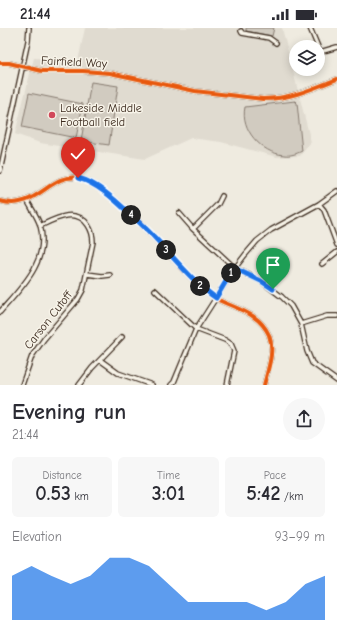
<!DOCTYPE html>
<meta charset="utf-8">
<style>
body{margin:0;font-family:"Comic Neue",sans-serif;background:#f7f7f7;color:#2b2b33;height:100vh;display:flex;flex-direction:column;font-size:15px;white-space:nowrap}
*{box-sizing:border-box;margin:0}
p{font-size:13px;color:#7c7c81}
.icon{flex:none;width:22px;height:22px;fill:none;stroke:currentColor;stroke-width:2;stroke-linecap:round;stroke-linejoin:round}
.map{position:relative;height:357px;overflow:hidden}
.side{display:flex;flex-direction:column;background:#fff;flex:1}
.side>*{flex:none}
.controls{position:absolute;left:289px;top:12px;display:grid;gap:8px}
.controls a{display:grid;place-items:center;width:36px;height:36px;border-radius:50%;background:#fff;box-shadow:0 2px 10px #0003;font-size:20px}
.pin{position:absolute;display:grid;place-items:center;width:34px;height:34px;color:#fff;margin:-41px -17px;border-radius:50% 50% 50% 0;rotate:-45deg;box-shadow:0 0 4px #0007}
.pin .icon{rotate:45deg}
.km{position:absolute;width:20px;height:20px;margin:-10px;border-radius:50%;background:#222;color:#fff;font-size:11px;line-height:20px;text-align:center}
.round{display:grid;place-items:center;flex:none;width:42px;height:42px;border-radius:21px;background:#f7f7f7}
.overview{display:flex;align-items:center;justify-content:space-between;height:68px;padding:0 12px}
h1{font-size:22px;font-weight:600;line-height:30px}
.figures{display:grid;grid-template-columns:repeat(3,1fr);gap:6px;height:68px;padding:4px 12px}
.figures div{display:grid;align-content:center;border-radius:6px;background:#f7f7f7;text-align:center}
.figures b{font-size:20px;font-weight:600}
.figures small{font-size:11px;font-weight:400}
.figures p{font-size:11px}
.chart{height:112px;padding:8px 12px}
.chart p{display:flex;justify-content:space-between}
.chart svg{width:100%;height:72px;margin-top:4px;fill:#1a73e8;opacity:.7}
.status{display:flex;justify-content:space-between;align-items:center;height:28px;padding:0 20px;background:#fff;direction:ltr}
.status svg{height:11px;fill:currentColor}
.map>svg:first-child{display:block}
</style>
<div class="status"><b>21:44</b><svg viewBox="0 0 49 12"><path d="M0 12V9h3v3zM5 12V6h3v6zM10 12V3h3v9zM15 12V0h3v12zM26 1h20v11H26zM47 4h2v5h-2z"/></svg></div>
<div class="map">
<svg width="337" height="357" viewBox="0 0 337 357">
<rect width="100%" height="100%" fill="#efebe0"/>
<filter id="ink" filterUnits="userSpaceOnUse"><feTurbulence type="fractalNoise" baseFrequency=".025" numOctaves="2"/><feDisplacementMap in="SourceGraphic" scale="8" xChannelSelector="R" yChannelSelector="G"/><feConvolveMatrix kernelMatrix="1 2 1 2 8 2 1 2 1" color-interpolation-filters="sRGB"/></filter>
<g filter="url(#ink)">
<path fill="#e0dbd0" d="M 85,0 L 282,0 L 311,114 L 300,128 L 277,129 L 221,114 L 191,110 L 145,131 L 40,115 L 15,106 L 34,30 L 78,33 Z"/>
<path fill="#d1cbc0" stroke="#867a6f" d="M 246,0 L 274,0 L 272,8 L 246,3 Z
M 91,54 L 118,58 L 109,117 L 81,113 Z
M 29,65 L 83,76 L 76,110 L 22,99 Z
M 295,73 L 297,75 L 302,123 C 296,126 290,128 284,127 C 261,125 240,101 245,79 Z"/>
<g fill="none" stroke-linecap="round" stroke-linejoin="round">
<defs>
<path id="minor" d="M 310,0 L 318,19
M 241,3 L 242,5 L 269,10 L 276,15
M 318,20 L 320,24 L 337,19
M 0,35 L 9,35 L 42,43 L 83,43 L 110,45 L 195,63 L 263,71 C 290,71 312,61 337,51
M 0,143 L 28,13 L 29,0
M 0,173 C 36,184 50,144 78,150 C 86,151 92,156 99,160 C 139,187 166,227 201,259 C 208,265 215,271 223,274 C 241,282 260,287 269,307 C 275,323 268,341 264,357
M 319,176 L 324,182 L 337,217
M 179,185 L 193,201 L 235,240 L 261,253 L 282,269 L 291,278 L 301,296 L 307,323 L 312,335 L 337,353
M 193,201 L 218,176 L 222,168
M 322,236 L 337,224
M 87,246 L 102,248 L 110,247
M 155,262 L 196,301 L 225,312 L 231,316 L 234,323 L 227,357
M 0,284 C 21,260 50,233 40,197 C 37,188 31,180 27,172
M 301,296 L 327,288 L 337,288
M 100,332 L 118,345 L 152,357
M 22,357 L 32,328 L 44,311 L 78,271 L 83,262 L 93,214 C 93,208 92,203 88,197 C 76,179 55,191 40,198
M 79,357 L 92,340 L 122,309
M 171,357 L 174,354 L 196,301 L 235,240 L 245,227 L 257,213 L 271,202 L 319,176 L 337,163"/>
</defs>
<use href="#minor" stroke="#3b2a1e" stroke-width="6"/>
<use href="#minor" stroke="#f7f3e8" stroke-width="3.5"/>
<defs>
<path id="cycleway" d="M 0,35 L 9,35 L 42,43 L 83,43 L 110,45 L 195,63 L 263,71 C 290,71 312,61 337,51
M 0,173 C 36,184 50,144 78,150 C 86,151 92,156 99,160 C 139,187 166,227 201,259 C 208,265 215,271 223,274 C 241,282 260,287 269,307 C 275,323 268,341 264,357"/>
</defs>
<use href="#cycleway" stroke="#f7f3e8" stroke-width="6"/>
<use href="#cycleway" stroke="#e8590c" stroke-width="4"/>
</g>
</g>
<g fill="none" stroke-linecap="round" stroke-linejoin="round" filter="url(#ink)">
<defs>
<path id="route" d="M 78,150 C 97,155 114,171 128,184 C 138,193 148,202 157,212 C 176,232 193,254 216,270 L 234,240 L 261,253 L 273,261"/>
</defs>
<use href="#route" stroke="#fff" stroke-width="8"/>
<use href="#route" stroke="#1a73e8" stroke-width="5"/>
</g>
<circle fill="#d1495b" stroke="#f7f3e8" stroke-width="1.5" cx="52" cy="87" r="4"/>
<g text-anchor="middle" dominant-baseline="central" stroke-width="3" stroke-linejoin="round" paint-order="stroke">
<g font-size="12" fill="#3b2a1e" stroke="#f7f3e8">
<text transform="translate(74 34) rotate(3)">Fairfield Way</text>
<text transform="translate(48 292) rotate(-52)">Carson Cutoff</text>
</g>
<g font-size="12" fill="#3b2a1e" stroke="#f7f3e8" text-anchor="start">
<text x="60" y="80">Lakeside Middle<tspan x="60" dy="14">Football field</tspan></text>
</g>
</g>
</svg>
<div class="controls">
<a><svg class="icon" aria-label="layers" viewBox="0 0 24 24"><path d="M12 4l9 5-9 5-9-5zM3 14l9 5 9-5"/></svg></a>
</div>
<div class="pin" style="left:273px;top:261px;background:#1e9e55"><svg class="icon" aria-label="arrive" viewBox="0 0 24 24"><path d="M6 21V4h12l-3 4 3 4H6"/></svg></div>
<div class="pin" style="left:78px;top:150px;background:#d93025"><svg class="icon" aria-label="check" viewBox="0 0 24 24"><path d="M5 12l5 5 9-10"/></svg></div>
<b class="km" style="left:231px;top:245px">1</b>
<b class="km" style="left:200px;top:258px">2</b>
<b class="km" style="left:166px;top:222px">3</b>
<b class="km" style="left:131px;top:187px">4</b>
</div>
<section class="side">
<div class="overview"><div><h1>Evening run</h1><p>21:44</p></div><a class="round"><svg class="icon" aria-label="share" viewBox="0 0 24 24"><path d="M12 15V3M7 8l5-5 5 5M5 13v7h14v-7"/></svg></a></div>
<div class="figures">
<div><p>Distance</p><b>0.53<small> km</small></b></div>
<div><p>Time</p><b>3:01</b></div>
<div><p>Pace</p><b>5:42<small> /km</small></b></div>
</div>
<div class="chart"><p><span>Elevation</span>93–99 m</p>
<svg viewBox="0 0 160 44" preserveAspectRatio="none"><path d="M0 44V17L10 11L20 17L30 22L40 17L50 6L60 6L70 11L80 22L90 33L100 33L110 33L120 33L130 38L140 33L150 22L160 17V44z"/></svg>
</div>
</section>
